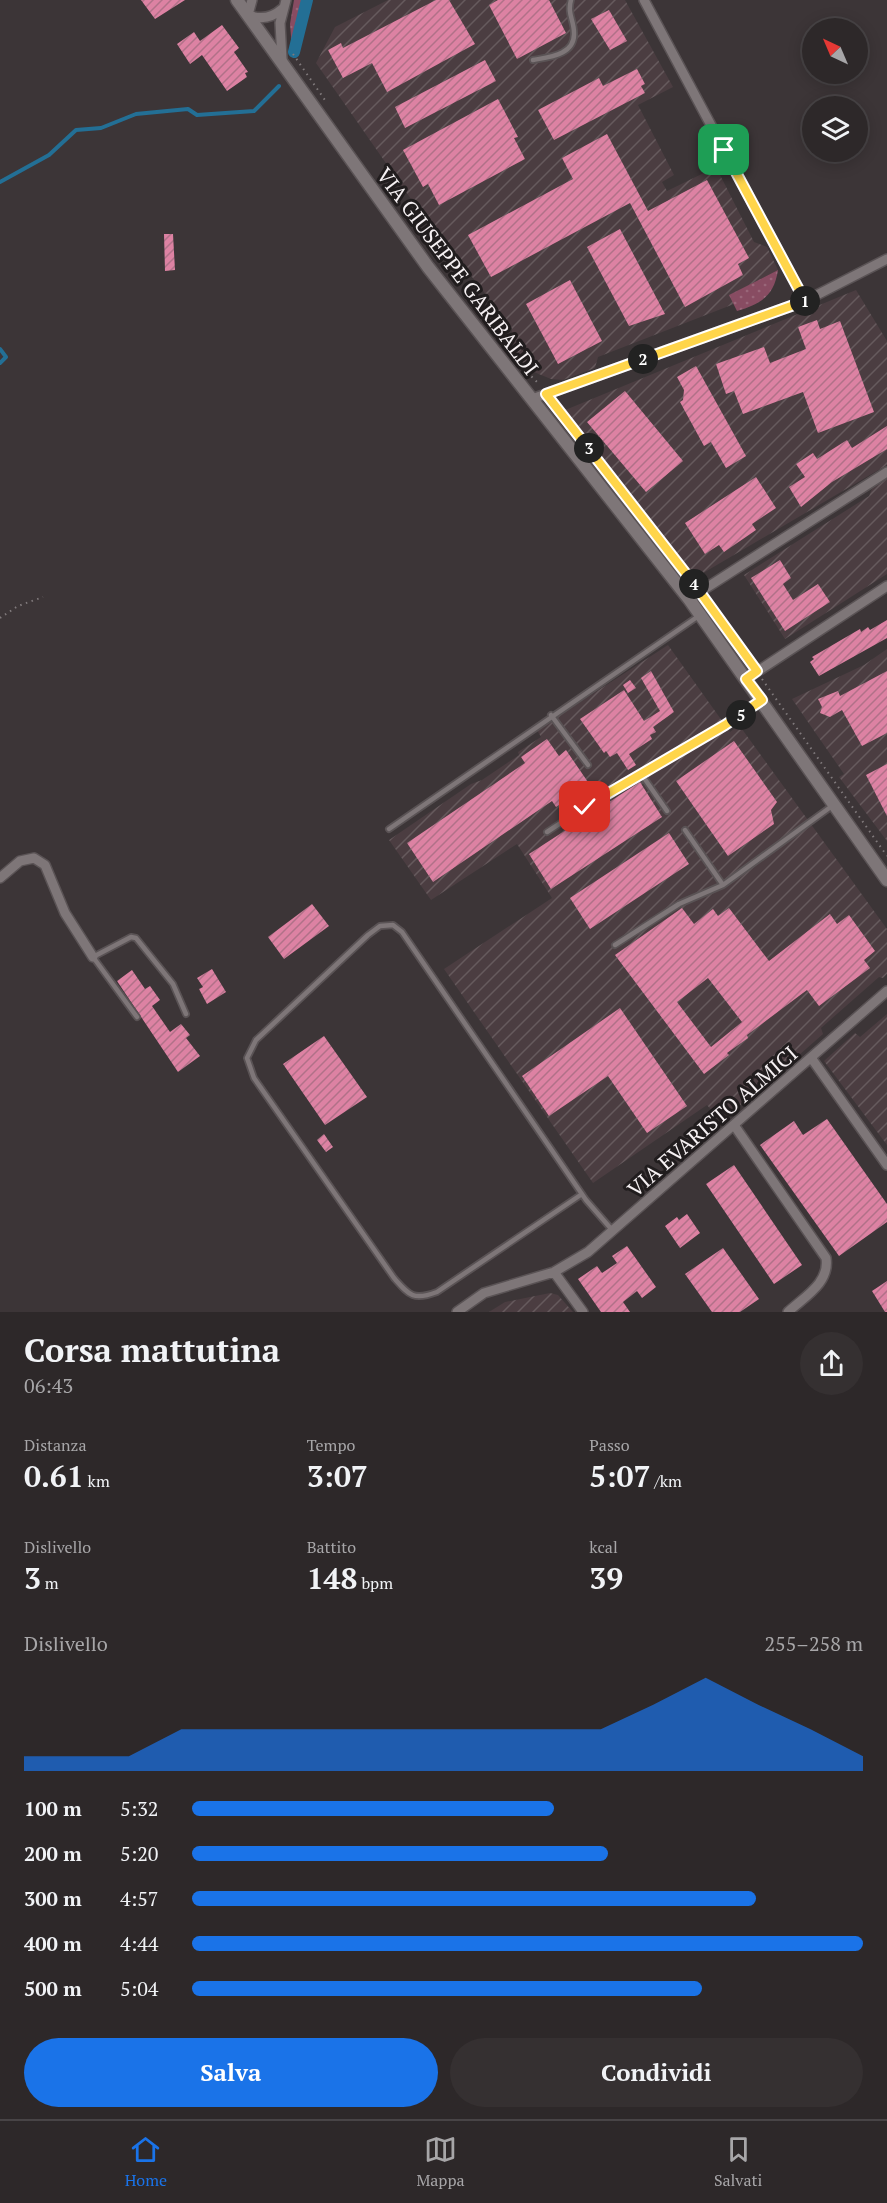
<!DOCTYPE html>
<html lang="it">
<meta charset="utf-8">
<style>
body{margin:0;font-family:"PT Serif",serif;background:#353031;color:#f1f3f6;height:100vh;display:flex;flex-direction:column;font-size:22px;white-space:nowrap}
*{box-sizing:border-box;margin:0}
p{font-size:20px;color:#a7a6a8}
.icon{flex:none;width:33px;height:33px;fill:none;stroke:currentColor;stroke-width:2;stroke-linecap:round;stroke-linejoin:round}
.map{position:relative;height:1312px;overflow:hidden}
.details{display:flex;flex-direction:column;background:#2d2829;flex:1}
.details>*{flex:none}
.needle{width:39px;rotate:316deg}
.fabs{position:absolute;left:802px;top:18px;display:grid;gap:12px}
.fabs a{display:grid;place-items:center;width:66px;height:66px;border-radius:50%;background:#2d2829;box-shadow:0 3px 15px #0003,0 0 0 2px #484446;font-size:30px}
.pin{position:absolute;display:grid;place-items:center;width:51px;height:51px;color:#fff;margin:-26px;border-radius:12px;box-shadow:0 3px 9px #0006}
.km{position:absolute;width:30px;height:30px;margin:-15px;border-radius:50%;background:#222;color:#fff;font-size:16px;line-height:30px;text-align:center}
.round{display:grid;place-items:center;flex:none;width:63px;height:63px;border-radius:32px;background:#353031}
.summary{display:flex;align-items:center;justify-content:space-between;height:102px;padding:0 24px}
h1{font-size:33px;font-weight:800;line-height:45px}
.figures{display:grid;grid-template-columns:repeat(3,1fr);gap:9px;height:102px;padding:6px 24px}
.figures div{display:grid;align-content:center}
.figures b{font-size:30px;font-weight:800}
.figures small{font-size:16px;font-weight:400}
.figures p{font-size:16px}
.chart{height:168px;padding:12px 24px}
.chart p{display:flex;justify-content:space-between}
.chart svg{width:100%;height:108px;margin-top:6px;fill:#1a73e8;opacity:.7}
.action{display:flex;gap:12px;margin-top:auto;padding:12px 24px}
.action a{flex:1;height:69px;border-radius:36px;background:#1a73e8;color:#fff;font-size:24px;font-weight:800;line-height:69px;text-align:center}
.action a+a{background:#353031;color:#f1f3f6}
ul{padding:0 24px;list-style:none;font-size:20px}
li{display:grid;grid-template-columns:96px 72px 1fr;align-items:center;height:45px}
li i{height:15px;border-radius:8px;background:#1a73e8}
.tab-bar{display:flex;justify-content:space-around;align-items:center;height:84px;border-top:2px solid #484446;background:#2d2829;font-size:16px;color:#a7a6a8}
.tab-bar a{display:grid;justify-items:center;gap:3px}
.tab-bar .on{color:#1a73e8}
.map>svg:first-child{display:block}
</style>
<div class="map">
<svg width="887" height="1312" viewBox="0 0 887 1312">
<defs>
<pattern id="industrial-furrows" width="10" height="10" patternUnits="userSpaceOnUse" patternTransform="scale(1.5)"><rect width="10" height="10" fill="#4b3d41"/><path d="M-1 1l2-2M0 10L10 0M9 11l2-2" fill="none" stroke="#665a5d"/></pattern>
<pattern id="grass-dots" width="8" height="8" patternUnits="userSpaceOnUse" patternTransform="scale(1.5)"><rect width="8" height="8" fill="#884c62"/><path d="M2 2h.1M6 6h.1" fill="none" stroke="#996679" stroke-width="1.8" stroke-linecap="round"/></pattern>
<pattern id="building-hatch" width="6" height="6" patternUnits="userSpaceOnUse" patternTransform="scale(1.5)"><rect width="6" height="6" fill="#dd82a3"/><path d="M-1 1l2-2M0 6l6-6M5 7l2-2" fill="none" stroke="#b17188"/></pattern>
</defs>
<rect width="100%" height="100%" fill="#3c3537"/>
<path fill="url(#industrial-furrows)" d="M 388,0 L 625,0 L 673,87 L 638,105 L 674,175 L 662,182 L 667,191 L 716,167 L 754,242 L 767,247 L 778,270 L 730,295 L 734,304 L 598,357 L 595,368 L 563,380 L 551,379 L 529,370 L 511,348 L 512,328 L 411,199 L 316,63 L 335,27 Z
M 856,290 L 887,341 L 887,465 L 693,579 L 558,413 Z
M 887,479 L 887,574 L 785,639 L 744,575 L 869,496 L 872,489 Z
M 668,645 L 730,732 L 739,725 L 887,929 L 887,974 L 883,978 L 879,977 L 821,1028 L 823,1034 L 774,1077 L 768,1075 L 757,1084 L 758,1091 L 720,1121 L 707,1105 L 593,1183 L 444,969 L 552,898 L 517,844 L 431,900 L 389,840 L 471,784 L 482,780 L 519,755 L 518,752 L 541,737 L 537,730 Z
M 887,649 L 887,841 L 839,777 L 844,774 L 792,699 L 864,665 Z
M 887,1014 L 887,1145 L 824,1061 L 855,1033 L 860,1037 Z
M 550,1293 L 558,1295 L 573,1312 L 489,1312 L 505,1302 Z"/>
<path fill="url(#grass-dots)" d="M 294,0 L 304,0 L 292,48 L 290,24 Z
M 778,270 C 774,296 761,304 737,311 L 729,295 Z"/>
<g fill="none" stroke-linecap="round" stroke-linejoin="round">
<path stroke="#236f95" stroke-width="4" d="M 0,182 L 49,155 L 76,130 L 101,128 L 136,114 L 188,109 L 197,115 L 254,111 L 279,86
M 0,349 L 6,357 L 0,363"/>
<path stroke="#236f95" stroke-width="12" d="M 294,52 L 307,0"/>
</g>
<path fill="url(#building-hatch)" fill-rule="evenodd" d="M 141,0 L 185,0 L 155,19 Z
M 436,0 L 449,0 L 475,44 L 387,92 L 372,63 L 343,78 L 328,50 L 341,43 L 343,48 Z
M 498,0 L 549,0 L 566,33 L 517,59 L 489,5 Z
M 609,10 L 627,41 L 610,50 L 591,19 Z
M 222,25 L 239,48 L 234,52 L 248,72 L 245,73 L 247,77 L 227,91 L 202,55 L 190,64 L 177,44 L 194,32 L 200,41 Z
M 485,60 L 496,81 L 405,128 L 395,107 Z
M 637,69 L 645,84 L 641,86 L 645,93 L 554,140 L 538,110 L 599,78 L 603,86 Z
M 498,99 L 518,137 L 514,138 L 525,159 L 439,205 L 428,184 L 423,187 L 403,150 Z
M 607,134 L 648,211 L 707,180 L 749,258 L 738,264 L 743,275 L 685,307 L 630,203 L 491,277 L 468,235 L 573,179 L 562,158 Z
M 620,229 L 665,314 L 629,326 L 587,247 Z
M 164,234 L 173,234 L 175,270 L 165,271 Z
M 570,280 L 602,341 L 558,364 L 526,304 Z
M 817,320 L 820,329 L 840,321 L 874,412 L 818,433 L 803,392 L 743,414 L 734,391 L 726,394 L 716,364 L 764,347 L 770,363 L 806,349 L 798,327 Z
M 696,366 L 746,456 L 726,468 L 711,442 L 704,446 L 680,402 L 683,400 L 684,390 L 677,377 Z
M 625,391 L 683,461 L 646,492 L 587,422 Z
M 887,426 L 887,449 L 832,482 L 801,507 L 789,487 L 805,477 L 796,464 L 813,453 L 817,459 L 847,440 L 852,448 Z
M 756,477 L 776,508 L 752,524 L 756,530 L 724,552 L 719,545 L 705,554 L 685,523 Z
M 780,560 L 791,578 L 783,584 L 793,600 L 818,584 L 830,602 L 785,631 L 751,578 Z
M 887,620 L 887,638 L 819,676 L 810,662 L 814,659 L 812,657 L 860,629 L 861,632 L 868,627 L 870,630 Z
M 651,671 L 674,712 L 653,727 L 656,732 L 650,735 L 652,739 L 629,754 L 636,765 L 628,770 L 617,753 L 610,757 L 606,751 L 604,753 L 580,719 L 624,690 L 644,721 L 660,711 L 641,678 Z
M 887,671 L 887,733 L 862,746 L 842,710 L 830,717 L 820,713 L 822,707 L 818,699 L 838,691 L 840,696 Z
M 630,680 L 636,688 L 628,693 L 623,685 Z
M 547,739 L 559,756 L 566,750 L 590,785 L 556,807 L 552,801 L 433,882 L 407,843 L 525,763 L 521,757 Z
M 734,741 L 777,802 L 771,810 L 774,824 L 728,856 L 676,781 Z
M 887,764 L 887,816 L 866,775 Z
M 640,782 L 662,817 L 551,889 L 529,854 Z
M 669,833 L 689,864 L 590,929 L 570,898 Z
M 312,904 L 329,926 L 284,959 L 268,937 Z
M 682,908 L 694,924 L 713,909 L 718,916 L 729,908 L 769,961 L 830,914 L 837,924 L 849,915 L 875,951 L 864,960 L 870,968 L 819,1006 L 807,990 L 747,1035 L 748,1038 L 727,1053 L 729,1055 L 704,1074 L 615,955 ZM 708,978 L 742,1022 L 711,1047 L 677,1002 Z
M 212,969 L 226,992 L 207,1004 L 199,989 L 203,987 L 197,978 Z
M 132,970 L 145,989 L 150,986 L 160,1000 L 152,1006 L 170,1032 L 181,1024 L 190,1035 L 186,1038 L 200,1056 L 178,1072 L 117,981 Z
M 620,1008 L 687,1106 L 647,1133 L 608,1076 L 549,1116 L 522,1076 Z
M 324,1036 L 367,1097 L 325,1125 L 283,1064 Z
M 827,1119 L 887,1204 L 887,1222 L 839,1256 L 760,1145 L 794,1121 L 803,1135 Z
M 324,1134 L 333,1147 L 326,1152 L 317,1140 Z
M 734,1165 L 802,1265 L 774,1284 L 706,1184 Z
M 687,1214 L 700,1233 L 680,1248 L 665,1226 L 677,1217 L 679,1220 Z
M 627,1246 L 656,1287 L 642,1298 L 637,1291 L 623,1302 L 630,1312 L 601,1312 L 578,1279 L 597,1266 L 602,1273 L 617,1263 L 612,1256 Z
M 723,1248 L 759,1299 L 740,1312 L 712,1312 L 685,1274 Z
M 887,1281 L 887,1312 L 885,1312 L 872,1291 Z"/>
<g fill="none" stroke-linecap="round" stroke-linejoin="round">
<defs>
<path id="service" d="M 533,60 C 549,57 575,55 574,33 C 574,20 567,14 571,0
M 551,715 L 588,765
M 642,775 L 667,811
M 389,829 L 700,615
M 685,830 L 723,885 L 832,806
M 547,832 L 623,782 L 642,775 L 759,702
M 615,945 L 679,904 L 723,885
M 137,1017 L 93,957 L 131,937 L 136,938 L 173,984 L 186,1014
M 582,1194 L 437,1292 C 413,1301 409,1295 394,1278 L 254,1078 L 247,1058 L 256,1040 L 368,935 L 380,926 L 393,925 L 402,932 L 586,1200 L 613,1231"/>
<path id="minor" d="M 252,0 L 248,15 C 261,20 272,18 282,9
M 644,0 L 805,301
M 282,59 L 280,23 L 286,0
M 532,399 L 805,301 L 887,259
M 689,599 L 887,472
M 746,679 L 887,586
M 0,878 L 20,861 L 34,858 L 45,865 L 65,913 L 93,957
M 812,1059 L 887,1165
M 734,1125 L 826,1258 C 830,1283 804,1297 788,1312
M 554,1272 L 583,1312
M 457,1312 L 484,1293 L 554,1272 L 588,1252 L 887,991"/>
<path id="tertiary" d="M 237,0 L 428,267 L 689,599 L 887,880"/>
</defs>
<use href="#service" stroke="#5a5355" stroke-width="8"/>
<use href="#minor" stroke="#5a5355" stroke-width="12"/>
<use href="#tertiary" stroke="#5a5355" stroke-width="15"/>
<path stroke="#807a7c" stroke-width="2" stroke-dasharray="1.5 4.5" stroke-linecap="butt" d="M 293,54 L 327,103
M 523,368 L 540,385
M 553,402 L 695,584
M 705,599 L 752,665
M 0,618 L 18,606 L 43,597
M 762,679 L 887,856"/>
<use href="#service" stroke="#7e7678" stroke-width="4.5"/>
<use href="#minor" stroke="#7e7678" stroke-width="9"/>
<use href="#tertiary" stroke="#7e7678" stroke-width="12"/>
</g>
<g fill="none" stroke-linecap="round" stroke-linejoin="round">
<defs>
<path id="route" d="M 585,807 L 725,725 L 762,700 L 746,679 L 757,671 L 694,584 L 546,394 L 805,301 L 724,150"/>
</defs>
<use href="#route" stroke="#fff" stroke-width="12"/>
<use href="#route" stroke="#ffd54a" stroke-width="8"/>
</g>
<g text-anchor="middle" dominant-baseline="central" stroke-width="6" stroke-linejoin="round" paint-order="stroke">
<g font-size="21" fill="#f6f1f3" stroke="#211d1e">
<text transform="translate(458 271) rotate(53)">VIA GIUSEPPE GARIBALDI</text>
<text transform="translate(712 1121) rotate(-41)">VIA EVARISTO ALMICI</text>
</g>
</g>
</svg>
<div class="fabs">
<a><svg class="needle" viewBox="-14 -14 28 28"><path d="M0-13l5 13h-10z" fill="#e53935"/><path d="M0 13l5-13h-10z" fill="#a7a6a8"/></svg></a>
<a><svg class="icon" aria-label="layers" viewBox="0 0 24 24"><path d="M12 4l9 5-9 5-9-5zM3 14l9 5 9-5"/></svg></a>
</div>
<div class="pin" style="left:724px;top:150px;background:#1e9e55"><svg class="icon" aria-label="arrive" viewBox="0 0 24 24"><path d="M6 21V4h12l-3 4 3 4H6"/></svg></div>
<div class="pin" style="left:585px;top:807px;background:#d93025"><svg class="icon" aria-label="check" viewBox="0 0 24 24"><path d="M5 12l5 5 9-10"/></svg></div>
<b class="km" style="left:805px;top:301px">1</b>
<b class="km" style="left:643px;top:359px">2</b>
<b class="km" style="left:589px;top:448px">3</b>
<b class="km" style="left:694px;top:584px">4</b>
<b class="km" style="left:741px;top:715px">5</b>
</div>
<section class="details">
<div class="summary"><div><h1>Corsa mattutina</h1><p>06:43</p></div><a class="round"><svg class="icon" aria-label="share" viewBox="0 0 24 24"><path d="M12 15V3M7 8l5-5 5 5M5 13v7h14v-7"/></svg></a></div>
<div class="figures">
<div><p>Distanza</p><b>0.61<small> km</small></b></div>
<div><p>Tempo</p><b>3:07</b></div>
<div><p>Passo</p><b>5:07<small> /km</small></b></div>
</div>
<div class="figures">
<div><p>Dislivello</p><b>3<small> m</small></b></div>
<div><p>Battito</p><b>148<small> bpm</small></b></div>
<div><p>kcal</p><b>39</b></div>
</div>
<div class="chart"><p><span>Dislivello</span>255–258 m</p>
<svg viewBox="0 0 160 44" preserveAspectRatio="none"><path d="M0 44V38L10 38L20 38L30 27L40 27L50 27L60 27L70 27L80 27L90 27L100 27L110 27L120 17L130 6L140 17L150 27L160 38V44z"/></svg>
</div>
<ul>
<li><b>100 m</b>5:32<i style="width:54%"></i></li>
<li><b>200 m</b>5:20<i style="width:62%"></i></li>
<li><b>300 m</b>4:57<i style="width:84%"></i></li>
<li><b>400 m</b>4:44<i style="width:100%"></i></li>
<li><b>500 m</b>5:04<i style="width:76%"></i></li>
</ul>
<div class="action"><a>Salva</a><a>Condividi</a></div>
</section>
<nav class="tab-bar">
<a class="on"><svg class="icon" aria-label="home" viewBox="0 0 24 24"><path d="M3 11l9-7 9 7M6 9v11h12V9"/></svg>Home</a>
<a><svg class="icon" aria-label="map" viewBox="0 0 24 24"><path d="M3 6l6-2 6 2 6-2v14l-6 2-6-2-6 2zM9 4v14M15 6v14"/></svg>Mappa</a>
<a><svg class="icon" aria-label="saved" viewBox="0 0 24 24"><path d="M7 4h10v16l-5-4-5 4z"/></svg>Salvati</a>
</nav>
